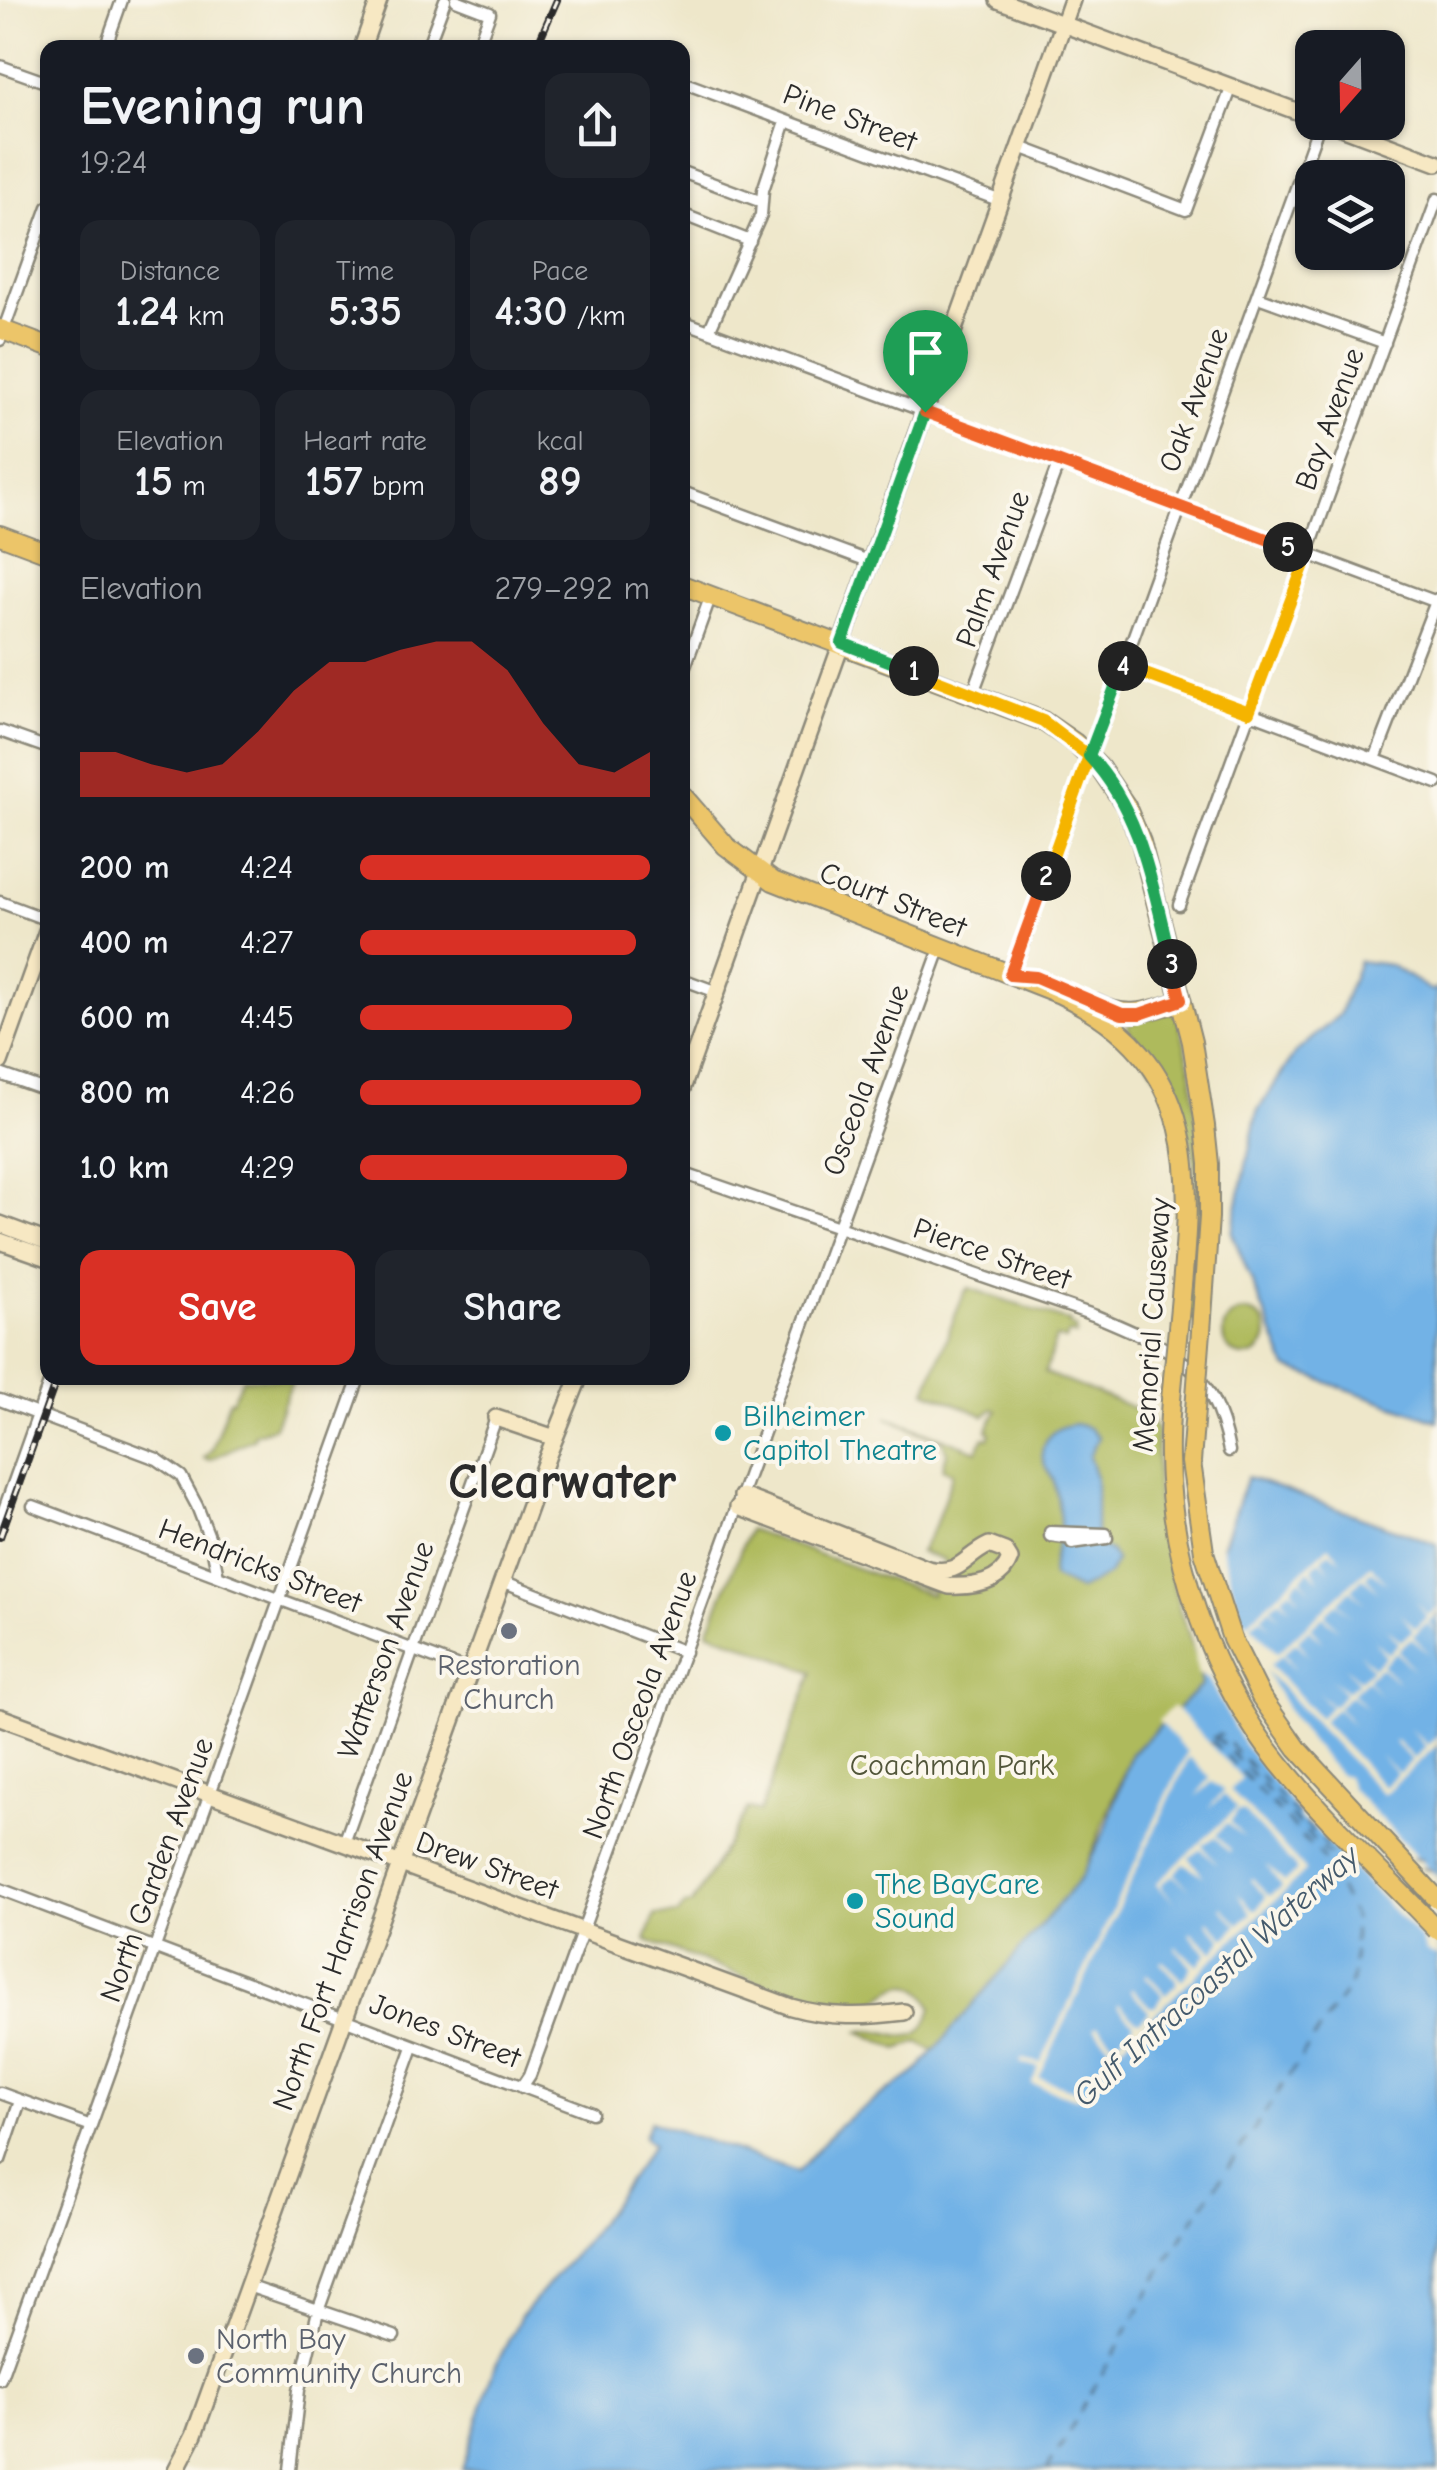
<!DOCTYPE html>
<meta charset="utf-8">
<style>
body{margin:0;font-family:"Comic Neue",sans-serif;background:#20242c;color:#f1f3f6;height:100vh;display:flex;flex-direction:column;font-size:38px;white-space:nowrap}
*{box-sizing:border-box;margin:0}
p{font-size:32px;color:#9ea1a6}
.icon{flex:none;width:55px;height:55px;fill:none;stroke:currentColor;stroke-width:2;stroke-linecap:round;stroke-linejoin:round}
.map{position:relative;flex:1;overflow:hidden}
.panel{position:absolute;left:40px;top:40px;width:650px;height:1345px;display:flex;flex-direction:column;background:#171b24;border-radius:20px;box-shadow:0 2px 8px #0004}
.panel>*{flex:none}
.needle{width:65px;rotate:200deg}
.buttons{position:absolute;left:1295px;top:30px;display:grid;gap:20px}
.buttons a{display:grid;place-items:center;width:110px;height:110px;border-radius:20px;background:#171b24;box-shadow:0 2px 8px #0004;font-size:50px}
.pin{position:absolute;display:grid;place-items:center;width:85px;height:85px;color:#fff;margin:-102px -42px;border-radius:50% 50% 50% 0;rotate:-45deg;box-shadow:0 0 10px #0007}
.pin .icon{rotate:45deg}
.km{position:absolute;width:50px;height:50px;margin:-25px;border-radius:50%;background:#222;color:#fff;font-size:28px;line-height:50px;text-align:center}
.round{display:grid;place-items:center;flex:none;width:105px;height:105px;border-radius:20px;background:#20242c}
.overview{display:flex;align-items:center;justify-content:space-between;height:170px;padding:0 40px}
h1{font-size:55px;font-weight:700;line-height:75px}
.figures{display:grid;grid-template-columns:repeat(3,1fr);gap:15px;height:170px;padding:10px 40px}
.figures div{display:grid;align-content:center;border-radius:20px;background:#20242c;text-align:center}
.figures b{font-size:42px;font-weight:700}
.figures small{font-size:28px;font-weight:400}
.figures p{font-size:28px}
.chart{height:280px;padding:20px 40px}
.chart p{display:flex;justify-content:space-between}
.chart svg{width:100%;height:180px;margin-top:10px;fill:#d93025;opacity:.7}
.cta{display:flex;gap:20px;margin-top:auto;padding:20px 40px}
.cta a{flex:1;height:115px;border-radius:20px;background:#d93025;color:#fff;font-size:40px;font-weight:700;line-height:115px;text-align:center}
.cta a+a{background:#20242c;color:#f1f3f6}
ul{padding:0 40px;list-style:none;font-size:32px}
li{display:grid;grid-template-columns:160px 120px 1fr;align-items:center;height:75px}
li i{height:25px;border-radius:12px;background:#d93025}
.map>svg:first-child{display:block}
</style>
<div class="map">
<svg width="1437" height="2470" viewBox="0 0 1437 2470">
<rect width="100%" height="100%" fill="#fbf7ec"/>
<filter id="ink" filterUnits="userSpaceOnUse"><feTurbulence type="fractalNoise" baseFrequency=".01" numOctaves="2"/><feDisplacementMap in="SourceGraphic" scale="20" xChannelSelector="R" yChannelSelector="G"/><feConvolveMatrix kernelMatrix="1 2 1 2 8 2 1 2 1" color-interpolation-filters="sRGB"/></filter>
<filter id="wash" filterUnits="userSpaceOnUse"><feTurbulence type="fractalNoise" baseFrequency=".0048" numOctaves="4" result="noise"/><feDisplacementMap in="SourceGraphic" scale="40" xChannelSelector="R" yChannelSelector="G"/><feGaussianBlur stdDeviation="2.25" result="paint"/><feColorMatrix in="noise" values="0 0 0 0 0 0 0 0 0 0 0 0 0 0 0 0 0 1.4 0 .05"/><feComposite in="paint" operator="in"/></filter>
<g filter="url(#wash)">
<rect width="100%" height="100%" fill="#eee7ca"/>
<path fill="#aeba5c" stroke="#6c7244" stroke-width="2.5" d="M 1172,1011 L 1177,1013 L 1192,1073 L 1203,1192 L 1195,1322 L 1186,1321 C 1191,1262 1208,1176 1184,1120 C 1170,1087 1142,1060 1127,1027 L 1131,1022 Z
M 969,1288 L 1070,1322 L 1069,1325 L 1076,1328 L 1076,1335 L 1069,1333 L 1065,1340 L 1056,1338 L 1045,1373 L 1137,1409 L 1149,1417 L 1157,1431 L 1157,1493 L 1162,1538 L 1180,1611 L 1198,1661 L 1202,1685 L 1131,1754 L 1082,1877 L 934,2051 L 918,2042 L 898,2049 L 860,2032 C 888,2022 919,2060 932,2007 C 907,1956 879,2009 850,2017 L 646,1940 L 655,1915 L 678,1914 L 685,1905 L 692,1904 L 748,1808 L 760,1812 L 813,1672 L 708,1631 L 749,1529 L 931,1595 L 932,1591 L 906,1581 L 906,1578 L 939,1576 L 945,1561 L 920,1552 L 935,1526 L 953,1473 L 943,1468 L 947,1453 L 942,1440 L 887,1417 L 977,1451 L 984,1437 L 989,1438 L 991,1433 L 987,1431 L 997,1410 L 993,1408 L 985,1416 L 926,1391 L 964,1293 Z
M1223 1334a22 22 0 1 1 44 0a22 22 0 1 1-44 0Z
M 243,1378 L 293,1379 L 274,1427 L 254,1434 L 254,1438 L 209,1460 L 204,1458 L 212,1449 L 229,1400 L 232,1400 Z"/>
<path fill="#72b2e6" stroke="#4e6e88" stroke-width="2.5" d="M 1359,961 L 1390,965 L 1432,991 L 1437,988 L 1437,1421 L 1287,1368 L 1232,1233 L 1257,1112 L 1295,1053 L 1339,1015 Z
M 1076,1424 L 1089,1428 L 1098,1437 L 1089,1457 L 1096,1477 L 1096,1536 L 1099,1546 L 1110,1551 L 1116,1560 L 1108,1575 L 1079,1590 L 1053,1577 C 1050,1556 1062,1541 1060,1522 C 1059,1509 1057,1493 1054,1482 C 1051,1474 1045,1468 1043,1460 C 1038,1438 1058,1425 1076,1424 Z
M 1247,1477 L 1437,1544 L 1437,2470 L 462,2470 L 493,2371 L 521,2316 L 588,2238 L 653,2145 L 644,2137 L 650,2121 L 797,2172 L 839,2125 L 916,2072 L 1080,1879 L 1106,1828 L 1131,1754 L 1202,1685 L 1194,1626 Z"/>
<path fill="#eee7ca" d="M 1219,1537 L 1241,1618 L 1248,1622 L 1329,1546 L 1342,1560 L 1329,1551 L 1322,1559 L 1330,1571 L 1320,1560 L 1312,1568 L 1320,1580 L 1309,1570 L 1302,1578 L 1310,1590 L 1300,1579 L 1292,1587 L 1300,1599 L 1290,1589 L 1282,1596 L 1290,1609 L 1280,1598 L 1271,1606 L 1280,1618 L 1270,1608 L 1261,1615 L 1271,1627 L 1260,1617 L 1251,1625 L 1277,1653 L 1371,1565 L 1388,1584 L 1371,1570 L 1366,1576 L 1378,1592 L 1363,1577 L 1352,1589 L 1366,1604 L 1350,1590 L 1338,1602 L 1352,1617 L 1337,1603 L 1325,1614 L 1339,1630 L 1323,1616 L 1311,1627 L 1325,1643 L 1309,1629 L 1298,1640 L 1310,1657 L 1296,1642 L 1284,1653 L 1296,1670 L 1282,1655 L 1270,1665 L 1319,1718 L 1331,1707 L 1317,1692 L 1333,1706 L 1345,1694 L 1331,1679 L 1347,1692 L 1358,1682 L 1344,1666 L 1360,1680 L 1372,1669 L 1359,1652 L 1374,1667 L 1386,1656 L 1373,1639 L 1388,1654 L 1399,1643 L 1385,1627 L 1401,1641 L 1413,1630 L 1400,1613 L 1415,1628 L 1427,1617 L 1414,1600 L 1428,1615 L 1437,1608 L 1437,1613 L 1428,1622 L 1437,1634 L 1426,1623 L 1413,1636 L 1430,1655 L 1411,1638 L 1398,1650 L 1414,1671 L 1396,1652 L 1382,1665 L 1400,1684 L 1380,1667 L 1367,1679 L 1382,1697 L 1366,1680 L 1352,1693 L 1369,1711 L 1351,1695 L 1337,1707 L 1355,1726 L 1336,1709 L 1322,1721 L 1384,1787 L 1397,1774 L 1379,1755 L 1399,1773 L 1412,1761 L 1394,1742 L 1396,1740 L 1414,1759 L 1426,1747 L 1409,1728 L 1428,1745 L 1437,1737 L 1437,1745 L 1383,1795 L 1265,1670 L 1291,1716 L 1315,1747 L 1339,1774 L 1347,1776 L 1351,1788 L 1437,1877 L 1437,1956 L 1427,1952 L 1421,1940 L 1312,1826 L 1300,1820 L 1298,1812 L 1243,1744 L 1208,1679 L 1198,1674 L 1189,1625 Z
M 1173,1706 L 1242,1778 L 1230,1790 L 1306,1871 L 1115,2052 L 1094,2028 L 1098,2026 L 1113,2042 L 1117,2042 L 1134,2024 L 1117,2006 L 1119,2004 L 1135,2020 L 1140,2021 L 1149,2012 L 1130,1990 L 1132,1988 L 1150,2007 L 1155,2007 L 1163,1995 L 1145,1976 L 1147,1974 L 1166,1994 L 1177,1985 L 1177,1980 L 1160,1962 L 1162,1960 L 1183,1980 L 1192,1967 L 1175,1948 L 1176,1946 L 1198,1966 L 1207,1953 L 1189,1934 L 1191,1932 L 1213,1952 L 1223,1940 L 1206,1922 L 1208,1920 L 1224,1937 L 1228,1937 L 1237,1925 L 1221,1908 L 1222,1906 L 1239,1924 L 1252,1914 L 1237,1892 L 1253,1909 L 1257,1909 L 1266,1897 L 1250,1880 L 1252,1878 L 1269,1896 L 1281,1887 L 1266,1864 L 1284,1882 L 1296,1872 L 1296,1868 L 1243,1811 L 1238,1811 L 1230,1822 L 1245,1838 L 1226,1823 L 1216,1835 L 1231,1850 L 1229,1852 L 1215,1837 L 1202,1845 L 1217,1864 L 1201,1849 L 1189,1858 L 1204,1877 L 1184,1863 L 1175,1874 L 1190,1890 L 1173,1875 L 1162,1883 L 1162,1888 L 1175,1904 L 1156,1884 L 1237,1808 L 1225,1795 L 1208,1809 L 1224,1791 L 1212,1782 L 1196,1797 L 1210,1777 L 1189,1757 L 1039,2078 L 1080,2092 L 1079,2099 L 1031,2084 L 1039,2067 L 1020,2063 L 1022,2059 L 1041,2063 L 1187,1752 L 1158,1721 Z"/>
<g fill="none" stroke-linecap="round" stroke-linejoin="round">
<path stroke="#445a6c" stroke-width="2.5" stroke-dasharray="12 10" stroke-linecap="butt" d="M 1212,1738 L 1220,1734 L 1328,1847 L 1349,1850
M 1412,1858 L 1437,1862
M 1421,1868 L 1437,1871
M 1047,2470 L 1172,2252 L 1352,1981 L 1355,1920 L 1325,1861 L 1215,1744 L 1207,1742 L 1218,1739 L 1326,1853 L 1353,1857"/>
</g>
</g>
<g filter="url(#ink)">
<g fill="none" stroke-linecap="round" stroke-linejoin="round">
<defs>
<path id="street" d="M 456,0 L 490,13 L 477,48
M 105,48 L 122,0
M 427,48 L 445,0
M 0,66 L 48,83
M 682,82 L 1001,201
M 1020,147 L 1186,210 L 1232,86
M 682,172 L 762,202
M 684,215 L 750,241
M 1258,297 L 1385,343
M 682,321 L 1437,602
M 709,331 L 761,215 L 763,190 L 786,121
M 0,340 L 48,207
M 685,493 L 871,562
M 1123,665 L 1437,783
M 682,675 L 711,595
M 973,693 L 1059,462
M 0,731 L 48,748
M 1375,759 L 1437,599
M 0,902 L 48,920
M 1179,905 L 1437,199
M 1011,975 L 1320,122
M 682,979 L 717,992
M 0,1074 L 48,1091
M 682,1173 L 1096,1316 C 1170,1347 1213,1365 1229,1451
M 0,1400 L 157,1459 L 181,1476 L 197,1506 L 211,1542 L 218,1576
M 33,1506 L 469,1671
M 0,1521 L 51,1378
M 1050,1532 L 1106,1534 L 1107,1538 L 1072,1543 L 1072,1539 L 1050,1536
M 502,1581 L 685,1652
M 344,1843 L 496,1418
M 0,1889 L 592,2113
M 522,2087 L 530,2075 L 940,949
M 0,2093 L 91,2126
M 0,2160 L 20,2101
M 248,2286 L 394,2336
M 0,2379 L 359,1378
M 290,2470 L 299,2390 L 318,2311 L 413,2047"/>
<path id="secondary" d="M 998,0 L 1312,117
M 362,48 L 379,0
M 1328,122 L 1437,163
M 0,1062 L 48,928
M 682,1089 L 1072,0
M 0,1224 L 48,1242
M 0,1241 L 48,1258
M 496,1418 L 555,1438
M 738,1507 L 949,1586 C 973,1587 1001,1584 1010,1559 L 1005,1551 L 989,1545 C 963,1557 961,1576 928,1569 L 742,1496
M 0,1717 L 791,2007 C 829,2018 865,2017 904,2012
M 176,2470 L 194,2435 L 548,1455 L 579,1378"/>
<path id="primary" d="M 0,329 L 48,347
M 0,535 L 48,553
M 682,585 L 1043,721 L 1075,743 L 1100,768 L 1126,806 L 1141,842 L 1192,1042 L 1205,1126 L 1209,1164 L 1209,1217 L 1201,1331
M 682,795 L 726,846 L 773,881 L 1060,994 C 1211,1066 1191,1188 1178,1328
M 1096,1004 C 1127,1020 1150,1011 1181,1001"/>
</defs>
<use href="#street" stroke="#8c897a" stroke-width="15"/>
<use href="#secondary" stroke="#8c897a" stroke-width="20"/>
<use href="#primary" stroke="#8c897a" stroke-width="22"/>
<use href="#street" stroke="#fff" stroke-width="10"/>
<use href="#secondary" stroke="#f7e8c3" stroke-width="15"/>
<use href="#primary" stroke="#ecc569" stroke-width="18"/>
<defs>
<path id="rail" d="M 536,48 L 557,0
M 0,1537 L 57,1378"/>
</defs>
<use href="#rail" stroke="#2b2b2b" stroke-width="8"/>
<use href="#rail" stroke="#fbf7ec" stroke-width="4" stroke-dasharray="11" stroke-linecap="butt"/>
<defs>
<path id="primary-bridge" d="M 1178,1328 C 1174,1371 1168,1414 1169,1458 C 1171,1565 1212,1680 1279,1763 C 1327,1822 1385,1875 1437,1930
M 1201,1331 L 1191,1462 L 1204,1552 L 1232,1639 L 1261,1697 L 1297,1748 L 1437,1899"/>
</defs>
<use href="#primary-bridge" stroke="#8c897a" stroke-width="22" stroke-linecap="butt"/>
<use href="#primary-bridge" stroke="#ecc569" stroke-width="18"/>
</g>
</g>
<g fill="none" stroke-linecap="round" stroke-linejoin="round" filter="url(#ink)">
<defs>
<path id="split-1" d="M 914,671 L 842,643 L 925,412"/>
<path id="split-2" d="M 914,671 L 1043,721 L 1089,756 L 1046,876"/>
<path id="split-3" d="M 1046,876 L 1010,975 L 1036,977 L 1122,1014 L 1140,1014 L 1181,1000 L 1172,964"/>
<path id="split-4" d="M 1123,666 L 1089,756 C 1143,813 1153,891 1172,964"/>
<path id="split-5" d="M 1123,666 L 1249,712 L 1308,554 L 1288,547"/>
<path id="split-6" d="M 925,412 L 1288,547"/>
</defs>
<use href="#split-1" stroke="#fff" stroke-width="20"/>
<use href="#split-2" stroke="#fff" stroke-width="20"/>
<use href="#split-3" stroke="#fff" stroke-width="20"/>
<use href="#split-4" stroke="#fff" stroke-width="20"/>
<use href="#split-5" stroke="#fff" stroke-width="20"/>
<use href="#split-6" stroke="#fff" stroke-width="20"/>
<use href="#split-1" stroke="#22a559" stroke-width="12"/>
<use href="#split-2" stroke="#f5b400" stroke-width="12"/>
<use href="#split-3" stroke="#f0652b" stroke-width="12"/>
<use href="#split-4" stroke="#22a559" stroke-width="12"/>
<use href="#split-5" stroke="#f5b400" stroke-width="12"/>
<use href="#split-6" stroke="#f0652b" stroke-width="12"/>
</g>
<g fill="#0f9aa8" stroke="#fbf7ec" stroke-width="4">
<circle cx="723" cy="1433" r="10"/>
<circle cx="855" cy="1901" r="10"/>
</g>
<g fill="#6b7280" stroke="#fbf7ec" stroke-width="4">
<circle cx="509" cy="1631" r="10"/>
<circle cx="196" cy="2356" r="10"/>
</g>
<g text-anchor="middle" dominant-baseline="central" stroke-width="8" stroke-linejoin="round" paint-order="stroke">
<g font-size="30" fill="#2b2b2b" stroke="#fbf7ec">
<text transform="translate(850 118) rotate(21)">Pine Street</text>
<text transform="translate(1194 400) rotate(-70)">Oak Avenue</text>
<text transform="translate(1330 419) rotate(-70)">Bay Avenue</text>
<text transform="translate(993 569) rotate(-70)">Palm Avenue</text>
<text transform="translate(893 900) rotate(22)">Court Street</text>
<text transform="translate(866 1080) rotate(-70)">Osceola Avenue</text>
<text transform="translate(992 1254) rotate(19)">Pierce Street</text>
<text transform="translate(1152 1325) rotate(-86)">Memorial Causeway</text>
<text transform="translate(260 1566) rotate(21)">Hendricks Street</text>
<text transform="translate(386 1650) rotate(-70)">Watterson Avenue</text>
<text transform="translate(640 1705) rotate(-70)">North Osceola Avenue</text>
<text transform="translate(487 1866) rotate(20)">Drew Street</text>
<text transform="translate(157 1870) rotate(-70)">North Garden Avenue</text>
<text transform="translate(343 1941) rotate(-70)">North Fort Harrison Avenue</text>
<text transform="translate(445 2031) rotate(21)">Jones Street</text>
</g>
<g font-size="30" fill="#0d838f" stroke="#fbf7ec" text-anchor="start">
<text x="743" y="1416">Bilheimer<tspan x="743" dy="34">Capitol Theatre</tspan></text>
<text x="875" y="1884">The BayCare<tspan x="875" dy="34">Sound</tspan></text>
</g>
<g font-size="30" fill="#5b616d" stroke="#fbf7ec">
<text x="509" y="1665">Restoration<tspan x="509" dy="34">Church</tspan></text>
<text x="216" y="2339" text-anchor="start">North Bay<tspan x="216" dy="34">Community Church</tspan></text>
</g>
<g font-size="30" fill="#52563a" stroke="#fbf7ec">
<text x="952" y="1765">Coachman Park</text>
</g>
<g font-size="32" font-style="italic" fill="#445a6c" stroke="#fbf7ec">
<text transform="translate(1216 1976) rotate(-42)">Gulf Intracoastal Waterway</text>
</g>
<g font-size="50" font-weight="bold" fill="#2b2b2b" stroke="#fbf7ec">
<text x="562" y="1482">Clearwater</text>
</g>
</g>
</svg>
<div class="buttons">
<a><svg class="needle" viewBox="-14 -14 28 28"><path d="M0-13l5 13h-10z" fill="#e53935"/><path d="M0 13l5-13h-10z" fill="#9ea1a6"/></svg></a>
<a><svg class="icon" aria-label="layers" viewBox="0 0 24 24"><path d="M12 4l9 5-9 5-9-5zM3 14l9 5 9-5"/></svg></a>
</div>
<div class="pin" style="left:925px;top:412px;background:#1e9e55"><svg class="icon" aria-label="arrive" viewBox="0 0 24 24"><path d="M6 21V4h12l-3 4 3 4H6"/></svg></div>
<b class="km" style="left:914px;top:671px">1</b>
<b class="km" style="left:1046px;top:876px">2</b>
<b class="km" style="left:1172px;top:964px">3</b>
<b class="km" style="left:1123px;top:666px">4</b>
<b class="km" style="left:1288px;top:547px">5</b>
<section class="panel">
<div class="overview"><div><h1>Evening run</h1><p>19:24</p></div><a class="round"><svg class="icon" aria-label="share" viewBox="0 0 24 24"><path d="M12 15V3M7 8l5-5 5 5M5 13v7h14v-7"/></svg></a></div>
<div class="figures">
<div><p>Distance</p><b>1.24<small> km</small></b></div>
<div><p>Time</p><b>5:35</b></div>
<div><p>Pace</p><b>4:30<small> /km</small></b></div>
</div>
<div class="figures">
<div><p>Elevation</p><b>15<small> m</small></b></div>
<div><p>Heart rate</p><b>157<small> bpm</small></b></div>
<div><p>kcal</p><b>89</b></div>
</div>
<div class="chart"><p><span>Elevation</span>279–292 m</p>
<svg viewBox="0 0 160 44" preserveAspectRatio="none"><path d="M0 44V33L10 33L20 36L30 38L40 36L50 28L60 18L70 11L80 11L90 8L100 6L110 6L120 13L130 26L140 36L150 38L160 33V44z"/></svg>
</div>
<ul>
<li><b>200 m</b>4:24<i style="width:100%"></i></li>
<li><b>400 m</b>4:27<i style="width:95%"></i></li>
<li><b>600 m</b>4:45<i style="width:73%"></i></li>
<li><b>800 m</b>4:26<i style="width:97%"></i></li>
<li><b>1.0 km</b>4:29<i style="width:92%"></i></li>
</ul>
<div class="cta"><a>Save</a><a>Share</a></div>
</section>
</div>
